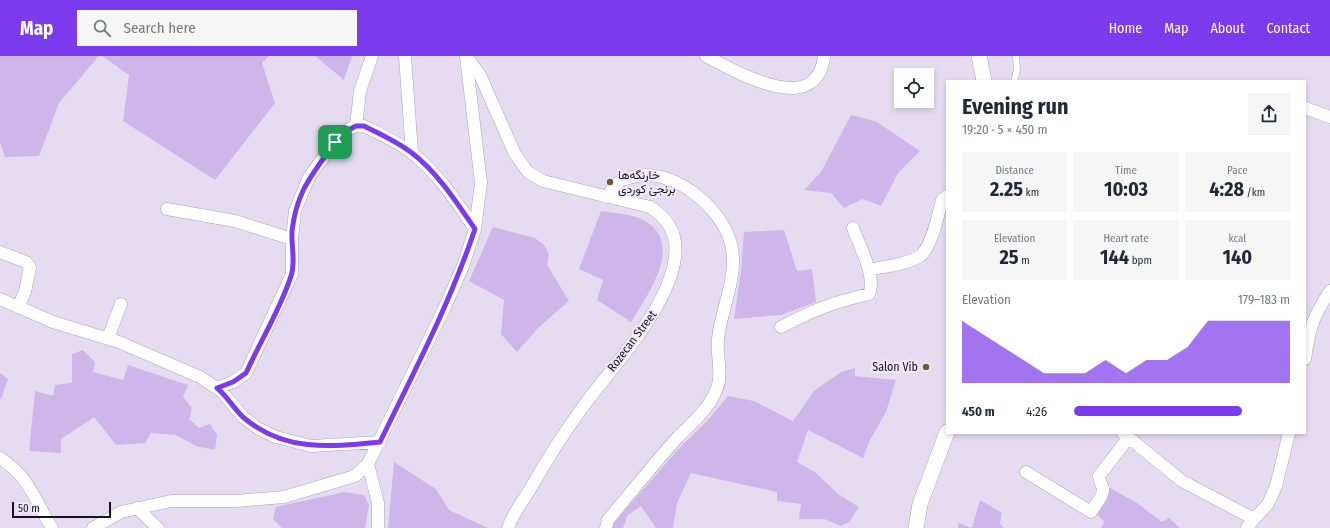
<!DOCTYPE html>
<meta charset="utf-8">
<style>
body{margin:0;font-family:"Fira Sans Condensed",Vazirmatn,sans-serif;background:#f6f6f7;color:#1f2937;height:100vh;display:flex;flex-direction:column;font-size:15px;white-space:nowrap}
*{box-sizing:border-box;margin:0}
p{font-size:13px;color:#747a83}
.icon{flex:none;width:22px;height:22px;fill:none;stroke:currentColor;stroke-width:2;stroke-linecap:round;stroke-linejoin:round}
.map{position:relative;flex:1;overflow:hidden}
.panel{position:absolute;left:946px;top:24px;width:360px;height:354px;display:flex;flex-direction:column;background:#fff;border-radius:0px;box-shadow:0 2px 6px #0003}
.panel>*{flex:none}
.buttons{position:absolute;left:894px;top:12px;display:grid;gap:8px}
.buttons a{display:grid;place-items:center;width:40px;height:40px;border-radius:0px;background:#fff;box-shadow:0 2px 6px #0003;font-size:20px}
.scale{position:absolute;left:12px;bottom:10px;width:99px;box-sizing:border-box;padding-left:4px;border:2px solid #16131a;border-top:0;font-size:11px;line-height:14px;white-space:nowrap;color:#16131a;-webkit-text-stroke:3px #f2eafc;paint-order:stroke}
.pin{position:absolute;display:grid;place-items:center;width:34px;height:34px;color:#fff;margin:-17px;border-radius:8px;box-shadow:0 2px 6px #0006}
.round{display:grid;place-items:center;flex:none;width:42px;height:42px;border-radius:0px;background:#f6f6f7}
.overview{display:flex;align-items:center;justify-content:space-between;height:68px;padding:0 16px}
h1{font-size:22px;font-weight:700;line-height:30px}
.stats{display:grid;grid-template-columns:repeat(3,1fr);gap:6px;height:68px;padding:4px 16px}
.stats div{display:grid;align-content:center;border-radius:0px;background:#f6f6f7;text-align:center}
.stats b{font-size:20px;font-weight:700}
.stats small{font-size:11px;font-weight:400}
.stats p{font-size:11px}
.chart{height:112px;padding:8px 16px}
.chart p{display:flex;justify-content:space-between}
.chart svg{width:100%;height:72px;margin-top:4px;fill:#7c3aed;opacity:.7}
ul{padding:0 16px;list-style:none;font-size:13px}
li{display:grid;grid-template-columns:64px 48px 1fr;align-items:center;height:30px}
li i{height:10px;border-radius:5px;background:#7c3aed}
header{display:flex;align-items:center;gap:24px;box-sizing:border-box;height:56px;padding:0 20px;background:#7c3aed;color:#fff}
header strong{font-size:19px}
nav{display:flex;gap:22px;margin-inline-start:auto;font-size:14px}
.search{width:280px;height:36px;background:#f6f6f7;display:flex;align-items:center;gap:10px;box-sizing:border-box;padding:0 14px;border-radius:0px;color:#747a83;font-size:15px}
.map>svg:first-child{display:block}
</style>
<header>
<strong>Map</strong>
<div class="search"><svg class="icon" aria-label="search" viewBox="0 0 24 24"><circle cx="10" cy="10" r="6"/><path d="M15 15l6 6"/></svg>Search here</div>
<nav><a>Home</a><a>Map</a><a>About</a><a>Contact</a></nav>
</header>
<div class="map">
<svg width="1330" height="472" viewBox="0 0 1330 472">
<rect width="100%" height="100%" fill="#e6dcf2"/>
<path fill="#ceb6eb" d="M 0,0 L 99,0 L 59,47 L 39,100 L 5,101 L 0,86 Z
M 102,0 L 269,0 L 262,7 L 275,47 L 215,124 L 123,65 L 129,19 Z
M 315,0 L 352,0 L 344,24 Z
M 851,59 L 877,66 L 920,95 L 898,117 L 881,150 L 863,143 L 844,152 L 831,137 L 804,134 L 821,116 Z
M 601,155 C 614,157 634,158 645,165 C 685,188 647,240 631,266 L 597,244 L 603,224 L 579,213 Z
M 493,171 L 535,182 L 544,189 L 549,198 L 547,209 L 569,245 L 539,271 L 517,296 L 501,278 L 504,244 L 469,225 Z
M 784,174 L 797,215 L 812,213 L 816,246 L 781,259 L 734,263 L 741,214 L 744,176 Z
M 83,294 L 95,306 L 93,316 L 123,324 L 128,309 L 188,329 L 183,341 L 192,352 L 189,363 L 199,372 L 210,368 L 217,379 L 215,394 L 196,390 L 176,379 L 151,377 L 145,387 L 116,389 L 94,361 L 61,383 L 61,397 L 29,395 L 35,335 L 53,340 L 55,329 L 72,327 L 72,298 Z
M 855,312 L 855,320 L 896,324 L 886,356 L 870,384 L 863,402 L 808,374 L 797,406 L 815,416 L 838,438 L 859,451 L 849,466 L 841,470 L 824,463 L 799,463 L 801,448 L 777,445 L 777,436 L 691,417 L 677,447 L 673,472 L 656,472 L 641,450 L 627,460 L 623,472 L 612,472 L 613,468 L 680,391 L 708,364 L 728,340 L 754,345 L 793,365 L 814,335 L 841,316 Z
M 0,317 L 8,323 L 1,343 L 0,342 Z
M 394,406 L 436,433 L 449,454 L 488,472 L 388,472 Z
M 1110,432 L 1137,447 L 1162,466 L 1169,462 L 1180,472 L 1101,472 L 1104,466 L 1098,459 L 1101,451 L 1099,448 Z
M 344,436 L 364,439 L 369,449 L 365,472 L 282,472 L 273,463 L 276,451 Z
M 980,444 L 1002,457 L 1000,467 L 1004,472 L 958,472 L 958,467 L 972,472 Z"/>
<g fill="none" stroke-linecap="round" stroke-linejoin="round">
<defs>
<path id="service" d="M 1014,25 L 1017,14 L 1016,0"/>
<path id="minor" d="M 405,0 L 412,97
M 466,0 L 480,19 L 515,98 L 528,116 L 543,125 L 650,151 C 724,196 616,305 585,348 C 565,375 546,405 529,435 C 522,446 512,459 508,472
M 706,0 C 736,16 817,63 824,0
M 1305,52 L 1330,61
M 356,70 L 360,35 L 372,0
M 167,153 L 235,165 L 292,183
M 0,196 L 26,206 L 30,211 L 25,236 L 18,251
M 869,214 C 885,210 907,209 920,200 C 932,191 938,159 942,144 L 947,140
M 0,243 L 53,266 L 119,286 L 200,321 L 221,335 L 243,361 L 259,373 L 276,381 L 311,390 L 380,386
M 781,271 C 813,254 834,246 869,238 C 877,222 859,189 853,172
M 108,282 L 121,248
M 1305,303 C 1309,274 1313,260 1330,235
M 217,332 L 233,326 L 246,317 L 292,218 L 292,183 L 295,155 L 309,121 L 335,86 L 347,74 L 356,70 L 364,70 C 380,78 398,86 412,97 C 438,117 457,147 475,173
M 1123,377 L 1182,425 L 1254,463 L 1247,472
M 0,402 C 29,420 35,445 52,472
M 368,408 L 378,447 L 378,472
M 1026,416 L 1091,456 C 1094,450 1104,440 1103,433 C 1102,428 1099,426 1099,420 L 1129,381
M 137,452 L 158,472
M 1254,463 L 1268,448 L 1276,430 L 1289,377
M 93,472 L 121,456 L 171,445 L 236,445 L 284,441 L 355,420 L 368,408 L 444,253 L 463,210 L 475,173 L 481,127 L 466,0
M 606,472 L 608,464 L 617,453 C 637,429 657,404 678,381 C 693,366 710,352 717,332 C 723,317 716,299 718,283 C 721,252 739,220 731,188 C 722,151 669,107 629,122 C 626,123 621,124 618,127 C 614,131 610,136 607,141"/>
<path id="tertiary" d="M 979,0 L 984,25
M 916,472 L 920,448 L 947,376"/>
</defs>
<use href="#service" stroke="#aca3b8" stroke-width="7"/>
<use href="#minor" stroke="#aca3b8" stroke-width="13"/>
<use href="#tertiary" stroke="#aca3b8" stroke-width="16"/>
<use href="#service" stroke="#fff" stroke-width="6"/>
<use href="#minor" stroke="#fff" stroke-width="12"/>
<use href="#tertiary" stroke="#fff" stroke-width="15"/>
</g>
<g fill="none" stroke-linecap="round" stroke-linejoin="round">
<defs>
<path id="route" d="M 356,70 L 364,70 C 380,78 398,86 412,97 C 438,117 457,147 475,173 C 450,247 414,316 380,386 C 330,391 285,396 244,362 C 234,353 227,340 217,332 L 233,326 L 246,317 C 260,286 281,252 291,220 C 296,206 291,190 292,175 C 296,141 307,125 326,99 C 335,87 342,76 356,70 Z"/>
</defs>
<use href="#route" stroke="#fff" stroke-width="8"/>
<use href="#route" stroke="#7c3aed" stroke-width="5"/>
</g>
<g fill="#6c5f2c" stroke="#f2eafc" stroke-width="1.5">
<circle cx="610" cy="126" r="4"/>
<circle cx="926" cy="311" r="4"/>
</g>
<g text-anchor="middle" dominant-baseline="central" stroke-width="4" stroke-linejoin="round" paint-order="stroke">
<g font-size="12" fill="#16131a" stroke="#f2eafc" text-anchor="start">
<text x="618" y="119">خارنگەها<tspan x="618" dy="14">برنجێ کوردی</tspan></text>
<text x="918" y="311" text-anchor="end">Salon Vib</text>
</g>
<g font-size="12" fill="#16131a" stroke="#f2eafc">
<text transform="translate(632 285) rotate(-53)">Rozecan Street</text>
</g>
</g>
</svg>
<div class="buttons">
<a><svg class="icon" aria-label="locate" viewBox="0 0 24 24"><circle cx="12" cy="12" r="6"/><path d="M12 2v4M12 18v4M2 12h4M18 12h4"/></svg></a>
</div>
<div class="scale">50 m</div>
<div class="pin" style="left:335px;top:86px;background:#1e9e55"><svg class="icon" aria-label="arrive" viewBox="0 0 24 24"><path d="M6 21V4h12l-3 4 3 4H6"/></svg></div>
<section class="panel">
<div class="overview"><div><h1>Evening run</h1><p>19:20 · 5 × 450 m</p></div><a class="round"><svg class="icon" aria-label="share" viewBox="0 0 24 24"><path d="M12 15V3M7 8l5-5 5 5M5 13v7h14v-7"/></svg></a></div>
<div class="stats">
<div><p>Distance</p><b>2.25<small> km</small></b></div>
<div><p>Time</p><b>10:03</b></div>
<div><p>Pace</p><b>4:28<small> /km</small></b></div>
</div>
<div class="stats">
<div><p>Elevation</p><b>25<small> m</small></b></div>
<div><p>Heart rate</p><b>144<small> bpm</small></b></div>
<div><p>kcal</p><b>140</b></div>
</div>
<div class="chart"><p><span>Elevation</span>179–183 m</p>
<svg viewBox="0 0 160 44" preserveAspectRatio="none"><path d="M0 44V6L10 14L20 22L30 30L40 38L50 38L60 38L70 30L80 38L90 30L100 30L110 22L120 6L130 6L140 6L150 6L160 6V44z"/></svg>
</div>
<ul>
<li><b>450 m</b>4:26<i style="width:78%"></i></li>
</ul>
</section>
</div>
